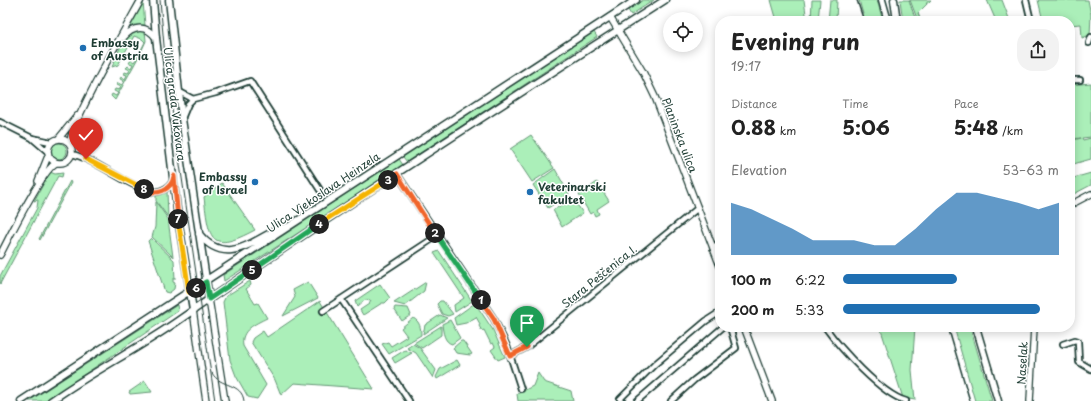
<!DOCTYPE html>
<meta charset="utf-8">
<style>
body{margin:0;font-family:"Playpen Sans",sans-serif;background:#f2f2f2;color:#222;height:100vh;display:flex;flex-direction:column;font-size:15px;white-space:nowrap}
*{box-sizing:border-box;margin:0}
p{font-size:13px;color:#767676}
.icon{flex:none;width:22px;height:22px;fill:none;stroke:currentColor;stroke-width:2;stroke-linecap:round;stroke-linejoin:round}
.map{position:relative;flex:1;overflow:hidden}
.details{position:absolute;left:715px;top:16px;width:360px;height:316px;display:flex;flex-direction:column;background:#fff;border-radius:16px;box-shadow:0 2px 10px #0003}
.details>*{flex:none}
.tools{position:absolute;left:663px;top:12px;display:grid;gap:8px}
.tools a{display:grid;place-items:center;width:40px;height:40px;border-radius:50%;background:#fff;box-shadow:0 2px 10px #0003;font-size:20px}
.pin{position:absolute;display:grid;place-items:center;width:34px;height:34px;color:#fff;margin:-41px -17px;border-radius:50% 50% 50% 0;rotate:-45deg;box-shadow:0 0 4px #0007}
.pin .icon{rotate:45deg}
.km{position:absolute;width:20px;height:20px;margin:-10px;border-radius:50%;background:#222;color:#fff;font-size:11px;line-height:20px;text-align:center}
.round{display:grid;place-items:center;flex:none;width:42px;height:42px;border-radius:16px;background:#f2f2f2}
.headline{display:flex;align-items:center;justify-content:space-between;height:68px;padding:0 16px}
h1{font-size:22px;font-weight:700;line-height:30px}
.stats{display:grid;grid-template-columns:repeat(3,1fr);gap:6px;height:68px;padding:4px 16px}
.stats div{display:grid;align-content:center}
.stats b{font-size:20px;font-weight:700}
.stats small{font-size:11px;font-weight:400}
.stats p{font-size:11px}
.chart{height:112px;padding:8px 16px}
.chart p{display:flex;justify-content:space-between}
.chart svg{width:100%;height:72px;margin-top:4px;fill:#1f6fb2;opacity:.7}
ul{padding:0 16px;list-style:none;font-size:13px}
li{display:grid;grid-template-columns:64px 48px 1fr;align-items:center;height:30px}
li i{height:10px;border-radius:5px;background:#1f6fb2}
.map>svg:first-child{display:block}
</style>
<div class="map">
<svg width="1091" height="401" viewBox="0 0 1091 401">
<rect width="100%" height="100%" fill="#fff"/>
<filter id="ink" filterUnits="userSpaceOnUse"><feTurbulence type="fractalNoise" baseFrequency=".025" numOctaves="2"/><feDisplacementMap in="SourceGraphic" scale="8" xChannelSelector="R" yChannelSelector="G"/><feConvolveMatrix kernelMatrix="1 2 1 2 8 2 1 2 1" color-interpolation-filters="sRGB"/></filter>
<g filter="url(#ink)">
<path fill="#abefb9" stroke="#659676" d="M 643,0 L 654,0 L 631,15 L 628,10 Z
M 771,0 L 804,0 L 807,21 L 777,21 Z
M 812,0 L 820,0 L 818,21 L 811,21 Z
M 830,0 L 837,0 L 836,21 L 828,21 Z
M 859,0 L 877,0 L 883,21 L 865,21 Z
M 900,0 L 909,0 L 916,21 L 903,21 Z
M 910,0 L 931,0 L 928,3 L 926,3 L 927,4 L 918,13 L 921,21 L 918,21 Z
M 987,0 L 1002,0 L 1010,21 L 996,21 Z
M 1038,0 L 1088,0 L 1091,15 L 1090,35 L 1082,38 L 1081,24 L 1070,25 L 1070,21 L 1043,21 Z
M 143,1 L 145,25 L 136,25 L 128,30 Z
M 145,30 L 146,41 L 140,54 L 139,54 L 145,42 L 142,39 L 134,36 L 118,65 L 112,67 C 120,49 123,31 145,30 Z
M 594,32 L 597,37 L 407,162 L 403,157 Z
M 134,55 L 139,56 L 115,100 L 111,96 L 112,94 L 116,96 L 118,93 L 114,91 L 115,89 L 119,90 L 121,87 L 117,85 L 118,83 L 122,85 L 124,81 L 120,79 L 121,77 L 125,79 L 127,75 L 124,74 L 125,72 L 128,73 L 130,70 L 126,68 L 128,66 L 131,68 L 133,64 L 129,63 L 131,60 L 134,62 L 136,59 L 133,57 Z
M 1091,83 L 1091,137 L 1082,138 L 1083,140 L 1091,138 L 1091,159 L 1070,165 L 1070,141 L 1081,138 L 1070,139 L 1070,85 Z
M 531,135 L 554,168 L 532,182 L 510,149 Z
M51 151a8 8 0 1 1 16 0a8 8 0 1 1-16 0Z
M 399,159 L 403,165 L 224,281 L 223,275 Z
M 555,169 L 569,194 L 548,208 L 533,185 Z
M 50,172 L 55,174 L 63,173 L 62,177 L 58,176 L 0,284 L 0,276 L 37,208 L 38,200 L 34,201 Z
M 1091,173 L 1091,185 L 1070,196 L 1070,179 Z
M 70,181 L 71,183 L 40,240 L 39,239 Z
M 597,182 L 609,201 L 597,209 L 599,214 L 595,216 L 593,212 L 590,214 L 579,195 Z
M 222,183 L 255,230 C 210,254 209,240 204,197 Z
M 167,191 L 168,217 L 156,201 L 156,194 Z
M 573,199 L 583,213 L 562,227 L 553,210 Z
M 156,202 L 168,219 L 173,257 L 152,237 L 155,227 Z
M 151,238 L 174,260 L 175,279 L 173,279 L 173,282 L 175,283 L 174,289 L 169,293 L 165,292 L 148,241 Z
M 439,251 L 472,301 L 455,312 L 454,305 L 464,298 L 434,253 Z
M 250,281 L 251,285 L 246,289 L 255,304 L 258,303 L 267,318 C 255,324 240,330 243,346 L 266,385 L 257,399 L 248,397 L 236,376 L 230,360 L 223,302 L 226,296 Z
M 308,282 L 318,298 L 283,316 L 295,297 L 293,290 Z
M 426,282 L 424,291 L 405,306 L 394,303 Z
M 380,284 L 390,298 L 385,303 L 382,303 L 363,315 L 360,310 L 369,304 L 371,301 L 365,300 L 357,307 L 355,301 Z
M 320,301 L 374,389 L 294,383 L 281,395 L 275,380 L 251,342 L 253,338 L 263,331 L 267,337 Z
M 440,301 L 443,301 L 453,314 L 448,316 L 442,314 L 437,304 Z
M 475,303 L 493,330 L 505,357 L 498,360 L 491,350 L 495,347 L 493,343 L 491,344 L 484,330 L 482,331 L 479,326 L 480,324 L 476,317 L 466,323 L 456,325 L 454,318 Z
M 177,305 L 178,311 L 45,401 L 29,401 Z
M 395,307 L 408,308 L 411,315 L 402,321 L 394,309 Z
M 440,315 L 447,318 L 423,334 L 425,325 Z
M 413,318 C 420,321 421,329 421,335 L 389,354 L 382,344 L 388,342 L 391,346 L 407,336 L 401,328 Z
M 450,320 L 460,338 L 452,344 C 444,342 443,332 442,324 Z
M 441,326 L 441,335 L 422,348 L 414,343 Z
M 880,327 L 915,327 L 912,370 L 915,400 L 903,398 Z
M 954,327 L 970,327 L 992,401 L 975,401 Z
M 461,341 L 463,341 L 472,354 L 470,355 L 456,353 L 453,348 Z
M 413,344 L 420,348 L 436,370 L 433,378 L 416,353 L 407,348 Z
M 405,350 L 412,353 L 395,363 L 392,358 Z
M 457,360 L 460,365 L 437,379 L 436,377 L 440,369 Z
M 538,373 L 544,382 L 571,391 L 573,401 L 518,401 L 517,394 L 533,386 Z
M 145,381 L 152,392 L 130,394 L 129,392 Z"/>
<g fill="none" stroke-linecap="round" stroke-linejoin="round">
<defs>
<path id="minor" d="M 1026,0 L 1031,21
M 1089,43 L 1091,37
M 1070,80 L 1080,80
M 178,91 L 193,99 L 216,93 L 250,81 L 320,190
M 183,116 L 188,104 L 193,99
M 0,122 L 32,138 L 51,142
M 32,138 L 47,151
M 72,154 C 99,161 121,182 148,191 C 157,194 170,189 173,180
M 397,174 L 494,319 L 507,346 L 521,389
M 713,248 L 720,242
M 341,299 L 409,401
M 323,311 L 437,236
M 825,327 C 840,348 881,394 906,401
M 1063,344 L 1075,340 L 1078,341 L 1079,362 L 1091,369
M 510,356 L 527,347 L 698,208
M 620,399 L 655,364 L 706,321 L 720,312
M 637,401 L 723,327
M 671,401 L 694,380 L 736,348 L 730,327"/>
<path id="tertiary" d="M 610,17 L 643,72 L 655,97 L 720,266
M 123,38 C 133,26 146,24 156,38
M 59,138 L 77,116
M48 151a12 12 0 1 1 24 0a12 12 0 1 1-24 0Z
M 70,143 C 69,126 129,22 141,0
M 38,181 L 48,156
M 1070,205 L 1091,194
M 0,255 C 9,238 42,170 56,163
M 209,299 L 225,401
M 193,310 L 206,401
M 744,327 L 772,401
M 1030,401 L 1034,327"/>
<path id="secondary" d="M 153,0 L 156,38 L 178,218 L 193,310
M 169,0 L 182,119 L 209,299
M 882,0 L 888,21
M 894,0 L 897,21
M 199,234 C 225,266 250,243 278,229 L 286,227
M 976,327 L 998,401
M 21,401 L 636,0
M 51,401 C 93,371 140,348 182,318 C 340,208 503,104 665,0"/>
</defs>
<use href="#minor" stroke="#1f3d34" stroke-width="8"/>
<use href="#tertiary" stroke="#1f3d34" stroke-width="8"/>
<use href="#secondary" stroke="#1f3d34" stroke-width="9"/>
<use href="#minor" stroke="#fff" stroke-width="4.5"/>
<use href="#tertiary" stroke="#fff" stroke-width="5.5"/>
<use href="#secondary" stroke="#fff" stroke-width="6"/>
<path stroke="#1f3d34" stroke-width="1" d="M 160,0 L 165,57 L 174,124 L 215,401
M 212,373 C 220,388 242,382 244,401"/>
<path stroke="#1f3d34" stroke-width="1.5" d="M 857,0 L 864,21
M 948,327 L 970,401"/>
</g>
</g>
<g fill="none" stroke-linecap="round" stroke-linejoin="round" filter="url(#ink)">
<defs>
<path id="split-1" d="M 481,300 L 494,319 L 510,356 L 527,347"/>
<path id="split-2" d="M 435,233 L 481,300"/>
<path id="split-3" d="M 388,180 L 397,174 L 435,233"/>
<path id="split-4" d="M 319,224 L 388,180"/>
<path id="split-5" d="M 252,270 L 319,224"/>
<path id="split-6" d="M 196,288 L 206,282 L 209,299 L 252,270"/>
<path id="split-7" d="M 178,219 L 189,292 L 196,288"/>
<path id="split-8" d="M 144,189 C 156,196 172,190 174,176 L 178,219"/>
<path id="split-9" d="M 86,159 L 144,189"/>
</defs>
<use href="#split-1" stroke="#fff" stroke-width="8"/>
<use href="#split-2" stroke="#fff" stroke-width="8"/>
<use href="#split-3" stroke="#fff" stroke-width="8"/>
<use href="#split-4" stroke="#fff" stroke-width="8"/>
<use href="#split-5" stroke="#fff" stroke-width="8"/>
<use href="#split-6" stroke="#fff" stroke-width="8"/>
<use href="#split-7" stroke="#fff" stroke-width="8"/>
<use href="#split-8" stroke="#fff" stroke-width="8"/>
<use href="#split-9" stroke="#fff" stroke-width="8"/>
<use href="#split-1" stroke="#f0652b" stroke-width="5"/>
<use href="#split-2" stroke="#22a559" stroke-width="5"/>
<use href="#split-3" stroke="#f0652b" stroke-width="5"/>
<use href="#split-4" stroke="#f5b400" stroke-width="5"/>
<use href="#split-5" stroke="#22a559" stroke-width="5"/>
<use href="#split-6" stroke="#22a559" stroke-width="5"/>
<use href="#split-7" stroke="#f5b400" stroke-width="5"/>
<use href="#split-8" stroke="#f0652b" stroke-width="5"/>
<use href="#split-9" stroke="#f5b400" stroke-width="5"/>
</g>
<g fill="#1f6fb2" stroke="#fff" stroke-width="1.5">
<circle cx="83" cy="48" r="4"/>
<circle cx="255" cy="182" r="4"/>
<circle cx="530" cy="192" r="4"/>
</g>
<g text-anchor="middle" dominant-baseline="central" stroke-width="3" stroke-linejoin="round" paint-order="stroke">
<g font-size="11" font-weight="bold" fill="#1f3d34" stroke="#fff" text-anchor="start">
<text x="91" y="42">Embassy<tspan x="91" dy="13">of Austria</tspan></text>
<text x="247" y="176" text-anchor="end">Embassy<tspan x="247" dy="13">of Israel</tspan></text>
<text x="538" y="186">Veterinarski<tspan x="538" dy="13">fakultet</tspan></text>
</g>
<g font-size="11" fill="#1f3d34" stroke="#fff">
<text transform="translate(175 104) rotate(83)">Ulica grada Vukovara</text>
<text transform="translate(680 135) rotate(69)">Planinska ulica</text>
<text transform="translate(323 192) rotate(-34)">Ulica Vjekoslava Heinzela</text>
<text transform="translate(599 276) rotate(-39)">Stara Peščenica I.</text>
<text transform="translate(1022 363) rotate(-87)">Naselak</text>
</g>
</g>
</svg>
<div class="tools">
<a><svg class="icon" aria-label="locate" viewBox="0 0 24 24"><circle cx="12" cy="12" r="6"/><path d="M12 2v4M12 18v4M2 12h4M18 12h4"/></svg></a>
</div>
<div class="pin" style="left:527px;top:347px;background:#1e9e55"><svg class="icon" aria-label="arrive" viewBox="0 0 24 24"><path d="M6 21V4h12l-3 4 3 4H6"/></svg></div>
<div class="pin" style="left:86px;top:159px;background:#d93025"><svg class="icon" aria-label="check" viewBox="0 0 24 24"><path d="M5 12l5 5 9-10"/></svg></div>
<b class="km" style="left:481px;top:300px">1</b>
<b class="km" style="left:435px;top:233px">2</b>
<b class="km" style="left:388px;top:180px">3</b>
<b class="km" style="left:319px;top:224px">4</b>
<b class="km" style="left:252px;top:270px">5</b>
<b class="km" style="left:196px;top:288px">6</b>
<b class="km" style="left:178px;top:219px">7</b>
<b class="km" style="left:144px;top:189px">8</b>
<section class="details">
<div class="headline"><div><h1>Evening run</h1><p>19:17</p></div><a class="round"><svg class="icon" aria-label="share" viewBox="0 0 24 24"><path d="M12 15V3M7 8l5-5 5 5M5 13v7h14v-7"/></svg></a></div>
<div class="stats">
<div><p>Distance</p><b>0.88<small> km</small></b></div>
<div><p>Time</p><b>5:06</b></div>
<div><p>Pace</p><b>5:48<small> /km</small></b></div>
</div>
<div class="chart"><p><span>Elevation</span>53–63 m</p>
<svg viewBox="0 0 160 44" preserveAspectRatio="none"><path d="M0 44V12L10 16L20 22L30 28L40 35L50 35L60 35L70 38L80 38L90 28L100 16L110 6L120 6L130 9L140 12L150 16L160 12V44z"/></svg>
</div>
<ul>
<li><b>100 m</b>6:22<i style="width:53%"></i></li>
<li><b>200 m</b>5:33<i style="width:91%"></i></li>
</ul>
</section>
</div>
